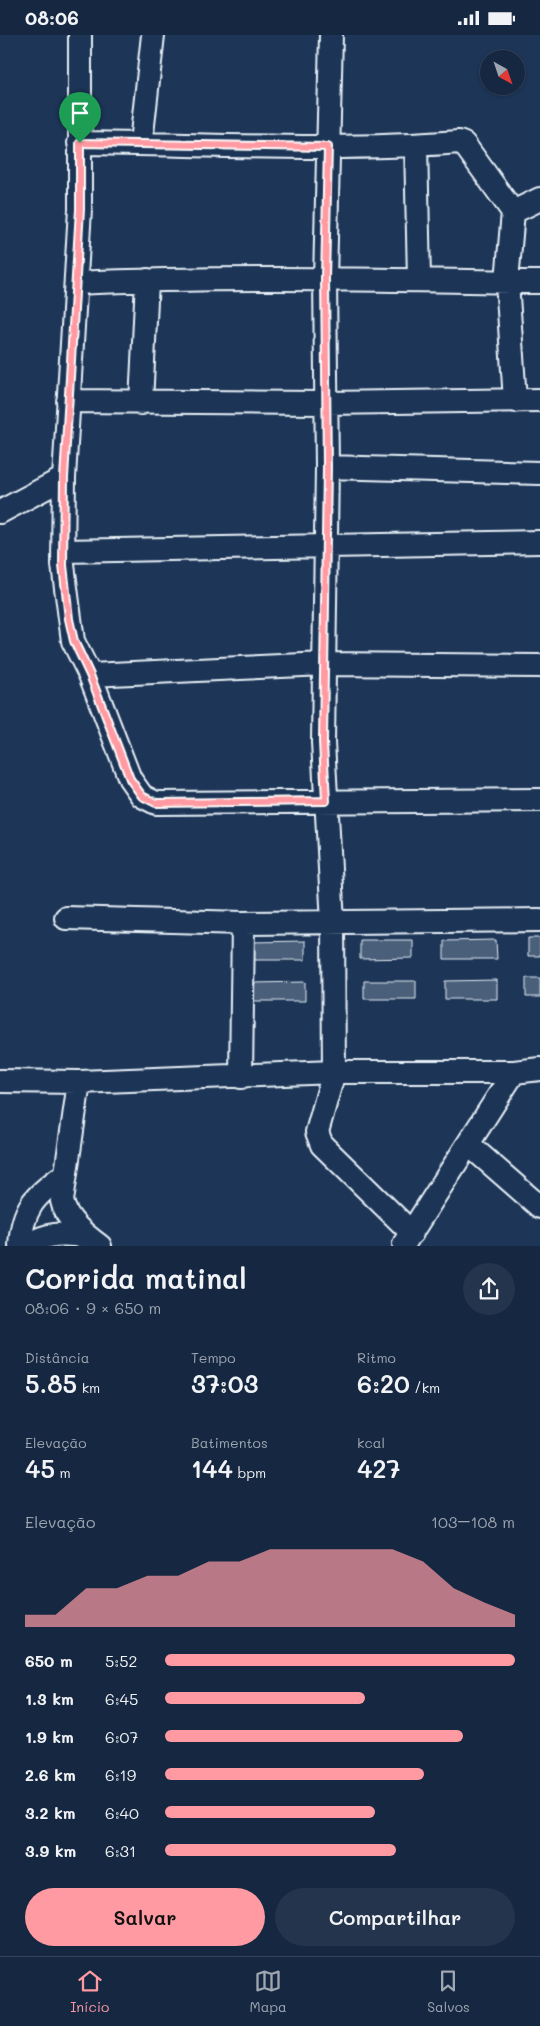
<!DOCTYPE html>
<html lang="pt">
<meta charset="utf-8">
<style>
body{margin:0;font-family:Mali,sans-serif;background:#23344c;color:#f1f3f6;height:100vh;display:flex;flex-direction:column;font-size:19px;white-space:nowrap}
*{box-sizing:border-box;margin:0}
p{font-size:16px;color:#9ea6b1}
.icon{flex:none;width:28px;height:28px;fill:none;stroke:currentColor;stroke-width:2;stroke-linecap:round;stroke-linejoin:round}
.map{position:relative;height:1211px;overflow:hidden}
.details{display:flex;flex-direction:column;background:#162841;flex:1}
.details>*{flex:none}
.needle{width:32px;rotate:140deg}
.controls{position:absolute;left:480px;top:15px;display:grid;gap:10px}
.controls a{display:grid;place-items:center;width:45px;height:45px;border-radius:50%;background:#162841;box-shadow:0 1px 4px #0004,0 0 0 1px #35445a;font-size:25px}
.pin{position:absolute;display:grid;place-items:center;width:42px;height:42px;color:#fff;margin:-51px -21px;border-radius:50% 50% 50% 0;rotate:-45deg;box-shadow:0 0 5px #0007}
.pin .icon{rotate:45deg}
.round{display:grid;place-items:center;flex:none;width:52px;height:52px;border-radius:26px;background:#23344c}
.summary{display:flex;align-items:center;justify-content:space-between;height:85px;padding:0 25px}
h1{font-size:28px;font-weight:600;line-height:38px}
.metrics{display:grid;grid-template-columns:repeat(3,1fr);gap:8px;height:85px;padding:5px 25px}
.metrics div{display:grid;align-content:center}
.metrics b{font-size:25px;font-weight:600}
.metrics small{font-size:14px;font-weight:400}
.metrics p{font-size:14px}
.chart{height:140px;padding:10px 25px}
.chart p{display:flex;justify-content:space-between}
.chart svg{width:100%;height:90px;margin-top:5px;fill:#ff9aa2;opacity:.7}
.button{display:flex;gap:10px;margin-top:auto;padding:10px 25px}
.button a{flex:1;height:58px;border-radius:30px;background:#ff9aa2;color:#111;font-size:20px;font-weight:600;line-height:58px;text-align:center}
.button a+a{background:#23344c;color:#f1f3f6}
ul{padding:0 25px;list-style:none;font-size:16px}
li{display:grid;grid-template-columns:80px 60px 1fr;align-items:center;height:38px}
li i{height:12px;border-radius:6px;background:#ff9aa2}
.status{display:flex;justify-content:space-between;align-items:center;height:35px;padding:0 25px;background:#162841;direction:ltr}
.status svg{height:14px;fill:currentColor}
.tab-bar{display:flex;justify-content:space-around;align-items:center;height:70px;border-top:1px solid #35445a;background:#162841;font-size:14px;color:#9ea6b1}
.tab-bar a{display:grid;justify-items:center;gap:2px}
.tab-bar .on{color:#ff9aa2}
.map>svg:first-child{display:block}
</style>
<div class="status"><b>08:06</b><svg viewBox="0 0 49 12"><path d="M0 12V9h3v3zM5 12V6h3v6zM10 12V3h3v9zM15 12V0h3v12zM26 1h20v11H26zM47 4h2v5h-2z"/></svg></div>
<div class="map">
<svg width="540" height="1211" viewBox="0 0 540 1211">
<rect width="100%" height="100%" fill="#1d3557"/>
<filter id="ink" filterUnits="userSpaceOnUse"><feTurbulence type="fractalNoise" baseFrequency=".02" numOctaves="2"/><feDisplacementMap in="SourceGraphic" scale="10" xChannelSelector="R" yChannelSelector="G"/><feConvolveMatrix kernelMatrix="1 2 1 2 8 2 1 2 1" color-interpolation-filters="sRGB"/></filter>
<g filter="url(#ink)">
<path fill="#495e7a" stroke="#e8f1f8" d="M 528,903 L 540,903 L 540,921 L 528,921 Z
M 360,905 L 413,905 L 413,923 L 360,924 Z
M 496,905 L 497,924 L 444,924 L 444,906 Z
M 305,906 L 305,925 L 252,925 L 252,907 Z
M 526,943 L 540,943 L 540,962 L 526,962 Z
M 497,945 L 497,964 L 445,964 L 445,946 Z
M 364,946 L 416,946 L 416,964 L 364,964 Z
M 305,947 L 305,966 L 253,966 L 253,948 Z"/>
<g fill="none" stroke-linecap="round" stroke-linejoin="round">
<defs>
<path id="minor" d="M 80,0 L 80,174 L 64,443 L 63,530 L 73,606 L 90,640 L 130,744 L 142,761 L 156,768 L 540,765
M 331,0 L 325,245 L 327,432 L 323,707 L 333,888 L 334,1037 L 317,1097 L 322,1110 L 412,1198
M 79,108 C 206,109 333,117 459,107 L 464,109 L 513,177
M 141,108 L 153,0
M 416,110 L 419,244
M 76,248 C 230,241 385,245 540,247
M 68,366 L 326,368 L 540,365
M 515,366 L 507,246 L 513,177 L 540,164
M 141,368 L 147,245
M 327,432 L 540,438
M 0,477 L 64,443
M 63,516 L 540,507
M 90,640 L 325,629 L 540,631
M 66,883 L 243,888 L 540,885
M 241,1042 L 243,888
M 0,1046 L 79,1047 L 334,1037 L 514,1037 L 540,1034
M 79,1047 L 62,1166 C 66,1185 85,1200 100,1211
M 468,1109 L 540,1172
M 404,1209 L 514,1037
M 20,1211 C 22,1173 35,1160 64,1140
M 27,1211 C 47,1197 65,1198 88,1202"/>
</defs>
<use href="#minor" stroke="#e8f1f8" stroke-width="26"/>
<use href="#minor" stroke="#1d3557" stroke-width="22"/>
</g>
</g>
<g fill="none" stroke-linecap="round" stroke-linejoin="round" filter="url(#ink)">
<defs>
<path id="route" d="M 80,108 L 328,112 L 325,244 L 327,432 L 323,707 L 326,766 L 156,768 L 142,761 L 130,744 L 90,640 L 74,606 L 69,584 L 63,530 L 64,443 L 80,174 Z"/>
</defs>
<use href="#route" stroke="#fff" stroke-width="10"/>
<use href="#route" stroke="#ff9aa2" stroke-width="6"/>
</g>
</svg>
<div class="controls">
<a><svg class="needle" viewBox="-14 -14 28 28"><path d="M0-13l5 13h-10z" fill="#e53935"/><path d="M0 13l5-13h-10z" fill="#9ea6b1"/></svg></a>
</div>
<div class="pin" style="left:80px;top:108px;background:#1e9e55"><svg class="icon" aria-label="arrive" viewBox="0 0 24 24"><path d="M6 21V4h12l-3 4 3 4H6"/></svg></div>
</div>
<section class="details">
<div class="summary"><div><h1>Corrida matinal</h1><p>08:06 · 9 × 650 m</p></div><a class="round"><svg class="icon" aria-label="share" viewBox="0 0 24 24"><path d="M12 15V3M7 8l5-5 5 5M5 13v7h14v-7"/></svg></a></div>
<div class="metrics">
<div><p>Distância</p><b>5.85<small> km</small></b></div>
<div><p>Tempo</p><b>37:03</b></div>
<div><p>Ritmo</p><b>6:20<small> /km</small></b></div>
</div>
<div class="metrics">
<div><p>Elevação</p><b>45<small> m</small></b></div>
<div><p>Batimentos</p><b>144<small> bpm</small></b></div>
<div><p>kcal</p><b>427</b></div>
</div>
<div class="chart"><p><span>Elevação</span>103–108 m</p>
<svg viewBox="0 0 160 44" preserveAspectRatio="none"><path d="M0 44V38L10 38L20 25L30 25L40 19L50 19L60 12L70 12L80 6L90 6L100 6L110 6L120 6L130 12L140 25L150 32L160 38V44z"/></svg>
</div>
<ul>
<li><b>650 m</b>5:52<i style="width:100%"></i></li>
<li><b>1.3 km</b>6:45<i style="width:57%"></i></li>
<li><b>1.9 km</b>6:07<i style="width:85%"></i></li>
<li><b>2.6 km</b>6:19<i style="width:74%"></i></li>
<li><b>3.2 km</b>6:40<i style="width:60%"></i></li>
<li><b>3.9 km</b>6:31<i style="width:66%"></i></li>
</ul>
<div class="button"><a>Salvar</a><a>Compartilhar</a></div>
</section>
<nav class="tab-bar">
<a class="on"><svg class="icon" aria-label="home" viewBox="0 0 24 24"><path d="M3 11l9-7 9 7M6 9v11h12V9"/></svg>Início</a>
<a><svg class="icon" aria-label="map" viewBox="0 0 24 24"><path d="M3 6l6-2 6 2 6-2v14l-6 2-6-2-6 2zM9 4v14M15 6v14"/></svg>Mapa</a>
<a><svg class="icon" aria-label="saved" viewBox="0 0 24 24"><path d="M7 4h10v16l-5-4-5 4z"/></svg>Salvos</a>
</nav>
